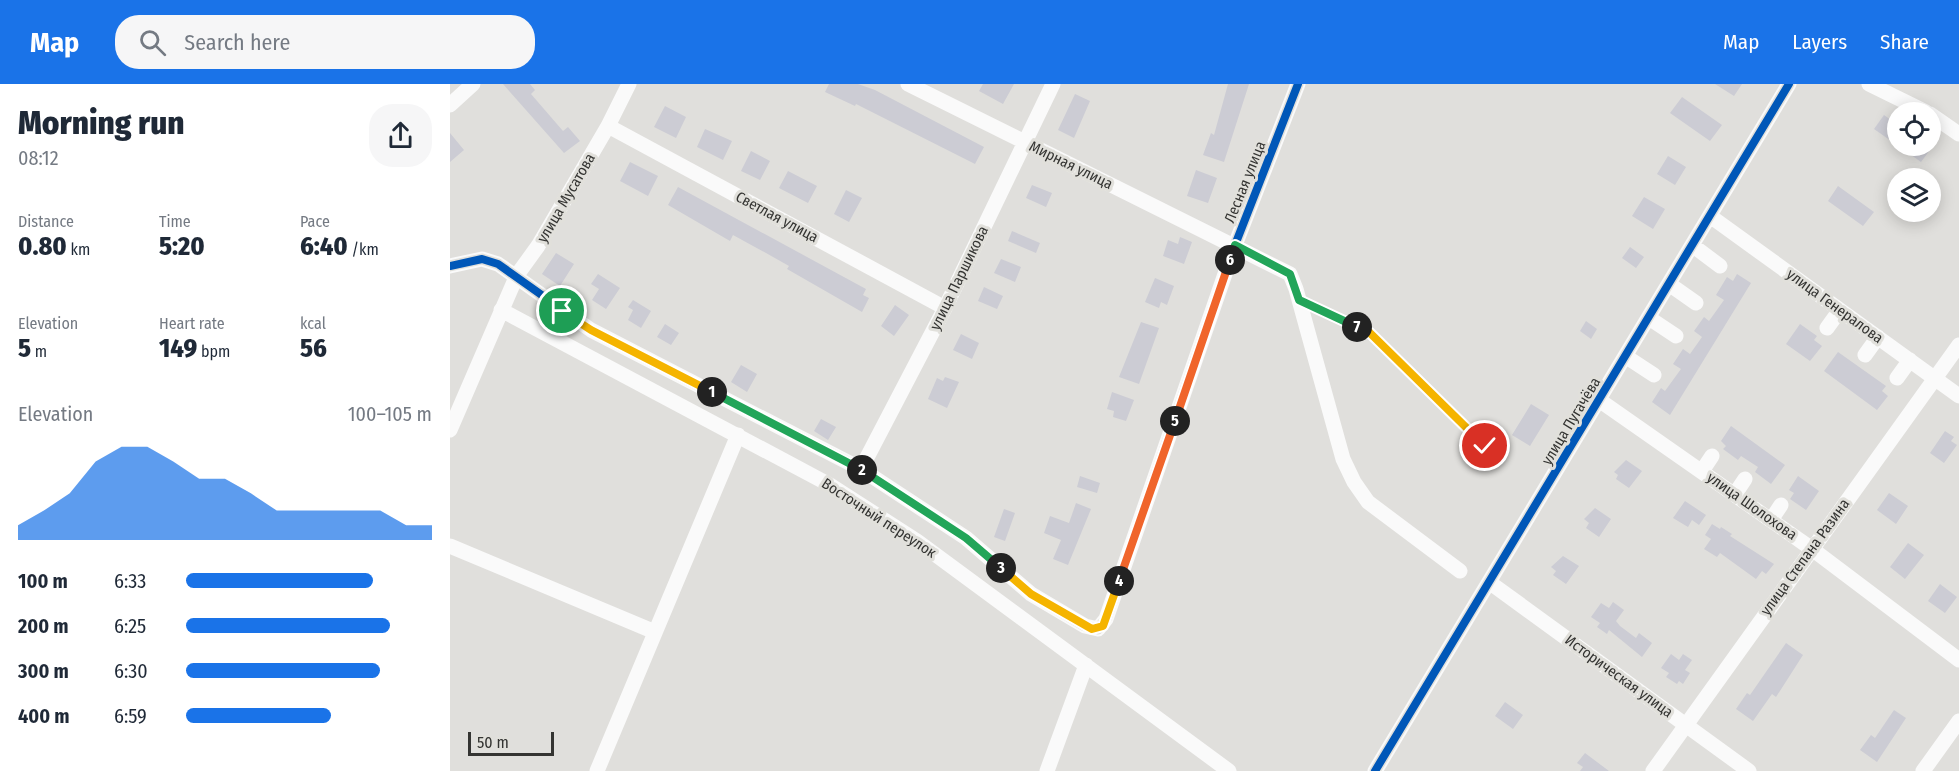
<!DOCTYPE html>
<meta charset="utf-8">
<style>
body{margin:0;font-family:"Fira Sans Condensed",sans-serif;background:#f6f6f7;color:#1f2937;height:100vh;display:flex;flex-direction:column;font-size:22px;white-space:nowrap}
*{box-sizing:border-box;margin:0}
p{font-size:20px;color:#747a83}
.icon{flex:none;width:33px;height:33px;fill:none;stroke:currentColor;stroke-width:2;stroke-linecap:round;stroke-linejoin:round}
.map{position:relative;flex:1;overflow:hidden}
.details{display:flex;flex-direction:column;background:#fff;width:450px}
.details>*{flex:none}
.controls{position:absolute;left:1437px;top:18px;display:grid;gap:12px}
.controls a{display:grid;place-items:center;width:54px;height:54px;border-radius:50%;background:#fff;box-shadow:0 3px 15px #0003;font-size:30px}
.scale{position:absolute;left:18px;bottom:15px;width:86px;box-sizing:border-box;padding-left:6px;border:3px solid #343432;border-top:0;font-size:16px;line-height:21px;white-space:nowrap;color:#343432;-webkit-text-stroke:4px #e1e0db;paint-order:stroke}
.pin{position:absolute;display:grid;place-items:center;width:51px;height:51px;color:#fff;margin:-26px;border:3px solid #fff;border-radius:50%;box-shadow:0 2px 6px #0007}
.km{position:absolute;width:30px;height:30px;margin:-15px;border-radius:50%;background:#222;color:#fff;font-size:16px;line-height:30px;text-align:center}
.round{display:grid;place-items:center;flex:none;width:63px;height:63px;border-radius:24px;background:#f6f6f7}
.head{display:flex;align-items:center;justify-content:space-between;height:102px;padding:0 18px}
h1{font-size:33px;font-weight:800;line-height:45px}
.metrics{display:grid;grid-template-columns:repeat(3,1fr);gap:9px;height:102px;padding:6px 18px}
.metrics div{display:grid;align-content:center}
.metrics b{font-size:26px;font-weight:800}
.metrics small{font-size:16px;font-weight:400}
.metrics p{font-size:16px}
.chart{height:168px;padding:12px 18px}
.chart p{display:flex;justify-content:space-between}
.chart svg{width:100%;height:108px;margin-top:6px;fill:#1a73e8;opacity:.7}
ul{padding:0 18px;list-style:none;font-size:20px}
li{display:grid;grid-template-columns:96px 72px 1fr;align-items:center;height:45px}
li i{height:15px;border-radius:8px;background:#1a73e8}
header{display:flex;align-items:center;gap:36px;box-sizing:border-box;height:84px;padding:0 30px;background:#1a73e8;color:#fff}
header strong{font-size:28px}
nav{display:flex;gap:33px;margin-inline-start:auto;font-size:21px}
.search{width:420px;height:54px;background:#f6f6f7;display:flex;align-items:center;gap:15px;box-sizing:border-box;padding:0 21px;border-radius:24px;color:#747a83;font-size:22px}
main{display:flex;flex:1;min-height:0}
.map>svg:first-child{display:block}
</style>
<header>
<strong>Map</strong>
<div class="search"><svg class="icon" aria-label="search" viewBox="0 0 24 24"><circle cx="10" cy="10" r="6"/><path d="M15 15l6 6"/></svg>Search here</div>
<nav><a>Map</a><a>Layers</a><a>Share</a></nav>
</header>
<main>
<section class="details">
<div class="head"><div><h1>Morning run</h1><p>08:12</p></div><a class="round"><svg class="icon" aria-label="share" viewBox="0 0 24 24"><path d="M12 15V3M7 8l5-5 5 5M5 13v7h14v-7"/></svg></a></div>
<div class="metrics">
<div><p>Distance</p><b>0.80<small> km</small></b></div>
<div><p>Time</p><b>5:20</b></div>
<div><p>Pace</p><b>6:40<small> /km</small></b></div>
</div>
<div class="metrics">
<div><p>Elevation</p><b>5<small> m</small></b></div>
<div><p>Heart rate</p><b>149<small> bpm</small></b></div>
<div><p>kcal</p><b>56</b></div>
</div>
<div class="chart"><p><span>Elevation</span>100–105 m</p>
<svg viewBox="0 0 160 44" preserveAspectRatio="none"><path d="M0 44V38L10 32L20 25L30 12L40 6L50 6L60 12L70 19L80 19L90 25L100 32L110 32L120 32L130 32L140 32L150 38L160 38V44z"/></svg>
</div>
<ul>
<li><b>100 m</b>6:33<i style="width:76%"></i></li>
<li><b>200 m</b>6:25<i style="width:83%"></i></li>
<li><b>300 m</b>6:30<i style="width:79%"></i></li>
<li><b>400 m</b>6:59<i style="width:59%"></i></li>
</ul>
</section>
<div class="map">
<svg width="1509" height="687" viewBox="0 0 1509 687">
<rect width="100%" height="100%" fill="#e0dfdc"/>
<path fill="#ccccd4" d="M 53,0 L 80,0 L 85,6 L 81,10 L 113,47 L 118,43 L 130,57 L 114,69 Z
M 379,0 L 408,0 L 425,6 L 534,63 L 525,80 L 406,20 L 405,22 L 375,8 Z
M 533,0 L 564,0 L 553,20 L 529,7 Z
M 778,0 L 799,0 L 774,78 L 753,71 L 761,49 L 764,51 Z
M 1265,0 L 1292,0 L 1284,12 Z
M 625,10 L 640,17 L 624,54 L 608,46 Z
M 1232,13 L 1272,41 L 1260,57 L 1220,29 Z
M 215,22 L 236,33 L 226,54 L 204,43 Z
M 1434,31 L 1448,41 L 1448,62 L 1483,62 L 1471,78 L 1424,45 Z
M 255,45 L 282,57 L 273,76 L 247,63 Z
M 0,49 L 14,66 L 0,78 Z
M 301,67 L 320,77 L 310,96 L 291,87 Z
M 1218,72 L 1236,83 L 1225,101 L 1207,90 Z
M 180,78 L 208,92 L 198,112 L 170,97 Z
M 746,86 L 767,94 L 758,119 L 737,112 Z
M 338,87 L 367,102 L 358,119 L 329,104 Z
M 582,101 L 602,109 L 596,123 L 576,114 Z
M 1388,102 L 1424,128 L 1413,142 L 1378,117 Z
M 228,103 L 416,205 L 413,211 L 419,214 L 412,228 L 337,185 L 339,182 L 316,169 L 283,151 L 280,157 L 218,121 Z
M 396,106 L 412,114 L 399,138 L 384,130 Z
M 1194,113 L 1215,125 L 1203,145 L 1182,132 Z
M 562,147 L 590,159 L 586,169 L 558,157 Z
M 730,153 L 742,158 L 734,180 L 713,172 L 718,156 L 728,160 Z
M 1180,163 L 1194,173 L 1186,184 L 1172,174 Z
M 106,169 L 124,180 L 110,202 L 92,190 Z
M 551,175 L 571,183 L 565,198 L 544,189 Z
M 148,190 L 170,204 L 156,225 L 142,216 L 149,205 L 141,200 Z
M 1287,190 L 1301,199 L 1220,331 L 1202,318 L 1211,304 L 1215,307 L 1231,285 L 1223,280 L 1233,265 L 1240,270 L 1252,253 L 1244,247 L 1254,233 L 1259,237 L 1274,216 L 1266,211 L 1277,193 L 1283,197 Z
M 705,194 L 724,202 L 717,221 L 711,218 L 709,224 L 695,218 Z
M 534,203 L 553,212 L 547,225 L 528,217 Z
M 183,216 L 201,227 L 191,244 L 178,236 L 183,226 L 178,223 Z
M 445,221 L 459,231 L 444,252 L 431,242 Z
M 1136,237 L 1147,245 L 1141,255 L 1130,247 Z
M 691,238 L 709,244 L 689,300 L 669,293 Z
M 215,240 L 229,249 L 221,261 L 207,253 Z
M 1350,240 L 1367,252 L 1364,256 L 1372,262 L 1360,277 L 1336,260 Z
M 511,250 L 529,259 L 522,275 L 503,266 Z
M 1388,268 L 1436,302 L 1432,307 L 1438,312 L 1427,326 L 1374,287 Z
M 291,281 L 307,290 L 297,308 L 281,298 Z
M 495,293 L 509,298 L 497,324 L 478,315 L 487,294 L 493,297 Z
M 662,308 L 684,316 L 676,337 L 663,333 L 664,327 L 657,325 Z
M 1081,320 L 1099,331 L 1080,362 L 1062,351 Z
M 371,335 L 386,343 L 378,356 L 364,347 Z
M 1281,342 L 1335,381 L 1321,400 L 1305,388 L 1308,383 L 1291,372 L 1288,376 L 1273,365 L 1276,362 L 1271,357 Z
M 1495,347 L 1504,353 L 1501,357 L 1507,361 L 1494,379 L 1480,369 Z
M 1176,376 L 1192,387 L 1179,404 L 1166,395 L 1168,391 L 1164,388 Z
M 630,392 L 650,399 L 647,409 L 627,403 Z
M 1348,392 L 1369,407 L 1356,426 L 1340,415 L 1344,409 L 1339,406 Z
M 1439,409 L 1458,422 L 1446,440 L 1427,426 Z
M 1235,417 L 1256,431 L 1249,441 L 1242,436 L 1238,443 L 1223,434 Z
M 626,419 L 641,425 L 618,481 L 603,475 L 611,456 L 594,449 L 600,432 L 619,439 Z
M 1145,424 L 1161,435 L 1149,453 L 1136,444 L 1139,439 L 1134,435 Z
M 554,425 L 565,429 L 555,457 L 544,453 Z
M 1262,440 L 1270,445 L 1271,443 L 1282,450 L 1280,452 L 1324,480 L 1316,490 L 1312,487 L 1306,495 L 1270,469 L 1267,473 L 1254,465 L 1261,455 L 1255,451 Z
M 1458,459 L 1474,471 L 1455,495 L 1440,483 Z
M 1113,472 L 1129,482 L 1116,500 L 1103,491 L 1106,487 L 1101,483 Z
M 1490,500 L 1507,513 L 1495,529 L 1478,517 Z
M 1163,518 L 1174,526 L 1166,537 L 1170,542 L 1186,554 L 1189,549 L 1202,559 L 1192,573 L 1159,546 L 1157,550 L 1147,543 L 1150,539 L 1141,533 L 1151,519 L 1159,524 Z
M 1336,559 L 1353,571 L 1326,613 L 1322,610 L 1303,637 L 1286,625 L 1297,609 L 1300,611 Z
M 1221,570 L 1229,576 L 1233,570 L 1242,576 L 1235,586 L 1240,589 L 1233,600 L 1229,597 L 1227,600 L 1216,593 L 1219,589 L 1211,584 Z
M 1055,618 L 1073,631 L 1063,645 L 1045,632 Z
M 1444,626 L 1456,634 L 1427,678 L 1410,666 L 1421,651 L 1425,654 Z
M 1135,669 L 1159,687 L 1130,687 L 1133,683 L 1127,679 Z"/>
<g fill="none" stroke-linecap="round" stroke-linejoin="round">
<path stroke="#bfbfbe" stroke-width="2" stroke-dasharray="4.5 3" stroke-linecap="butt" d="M 866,223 L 920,249 L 1035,362"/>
<path stroke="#fafafa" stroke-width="15" d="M 458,0 L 840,190 L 846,205 L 893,375 L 904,398 L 918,418 L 1010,487
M 1419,0 L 1476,28
M 0,21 L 23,0
M 1480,30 L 1509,50
M 158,42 L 495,224
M 1260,132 L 1509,312
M 1242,161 L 1270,182
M 0,182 L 32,175 L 48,180 L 141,246 L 411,385 L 516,454 L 581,510 L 635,542 L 648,545 L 656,535 L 785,161 L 848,0
M 1219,200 L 1246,219
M 51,226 L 380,401 L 467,457 L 779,687
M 1199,234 L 1226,252
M 1377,244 L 1390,226
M 1415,271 L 1428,253
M 1175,272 L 1204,291
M 1447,294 L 1460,276
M 1149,316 L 1362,465 L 1509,576
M 0,346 L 67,191 L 88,162 L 158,42 L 179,0
M 411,385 L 495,224 L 603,0
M 1252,387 L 1262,372
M 1285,410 L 1295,395
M 1321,436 L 1331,421
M 0,462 L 205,548
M 1039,498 L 1299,687
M 147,687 L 288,351
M 597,687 L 636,581
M 925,687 L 1339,0
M 1203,687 L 1509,261
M 1473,687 L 1509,637"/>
<defs>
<path id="cycleway" d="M 0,182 L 32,175 L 48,180 L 141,246 L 411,385 L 516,454 L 581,510 L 635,542 L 648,545 L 656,535 L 785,161 L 848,0
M 925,687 L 1339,0"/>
</defs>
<use href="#cycleway" stroke="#e1e0db" stroke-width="11"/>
<use href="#cycleway" stroke="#0057b8" stroke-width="8"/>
</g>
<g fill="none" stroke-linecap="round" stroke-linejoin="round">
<defs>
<path id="split-1" d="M 112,227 L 141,246 L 262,308"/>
<path id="split-2" d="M 262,308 L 412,386"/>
<path id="split-3" d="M 412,386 L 516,454 L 551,484"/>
<path id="split-4" d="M 551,484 L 581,510 L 642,545 L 653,542 L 669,497"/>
<path id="split-5" d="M 669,497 L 725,337"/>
<path id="split-6" d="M 725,337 L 780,176"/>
<path id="split-7" d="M 780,176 L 785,161 L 840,190 L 849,216 L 907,243"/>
<path id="split-8" d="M 907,243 L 920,249 L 1035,362"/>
</defs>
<use href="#split-1" stroke="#fff" stroke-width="12"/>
<use href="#split-2" stroke="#fff" stroke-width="12"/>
<use href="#split-3" stroke="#fff" stroke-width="12"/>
<use href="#split-4" stroke="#fff" stroke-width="12"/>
<use href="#split-5" stroke="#fff" stroke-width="12"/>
<use href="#split-6" stroke="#fff" stroke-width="12"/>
<use href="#split-7" stroke="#fff" stroke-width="12"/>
<use href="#split-8" stroke="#fff" stroke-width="12"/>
<use href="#split-1" stroke="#f5b400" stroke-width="8"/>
<use href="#split-2" stroke="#22a559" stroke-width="8"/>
<use href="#split-3" stroke="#22a559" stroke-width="8"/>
<use href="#split-4" stroke="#f5b400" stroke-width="8"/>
<use href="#split-5" stroke="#f0652b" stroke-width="8"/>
<use href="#split-6" stroke="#f0652b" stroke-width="8"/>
<use href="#split-7" stroke="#22a559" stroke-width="8"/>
<use href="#split-8" stroke="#f5b400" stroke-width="8"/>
</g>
<g text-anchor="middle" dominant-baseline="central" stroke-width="6" stroke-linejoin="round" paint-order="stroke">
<g font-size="15" fill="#343432" stroke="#e1e0db">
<text transform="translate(621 81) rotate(26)">Мирная улица</text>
<text transform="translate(795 98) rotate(-68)">Лесная улица</text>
<text transform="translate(116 114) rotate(-60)">улица Мусатова</text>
<text transform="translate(327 133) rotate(28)">Светлая улица</text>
<text transform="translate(509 194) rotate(-64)">улица Паршикова</text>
<text transform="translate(1385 222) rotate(36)">улица Генералова</text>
<text transform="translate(1121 337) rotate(-59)">улица Пугачёва</text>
<text transform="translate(1302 422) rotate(35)">улица Шолохова</text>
<text transform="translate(429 434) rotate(33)">Восточный переулок</text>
<text transform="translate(1355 473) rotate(-54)">улица Степана Разина</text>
<text transform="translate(1169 592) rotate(36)">Историческая улица</text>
</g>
</g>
</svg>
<div class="controls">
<a><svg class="icon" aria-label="locate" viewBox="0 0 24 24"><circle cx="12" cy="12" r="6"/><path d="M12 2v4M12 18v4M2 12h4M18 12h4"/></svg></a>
<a><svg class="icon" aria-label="layers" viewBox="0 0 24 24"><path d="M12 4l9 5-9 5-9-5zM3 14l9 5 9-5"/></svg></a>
</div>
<div class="scale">50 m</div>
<div class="pin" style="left:112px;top:227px;background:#1e9e55"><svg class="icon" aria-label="arrive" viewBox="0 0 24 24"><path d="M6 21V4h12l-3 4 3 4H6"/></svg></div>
<div class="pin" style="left:1035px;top:362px;background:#d93025"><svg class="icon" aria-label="check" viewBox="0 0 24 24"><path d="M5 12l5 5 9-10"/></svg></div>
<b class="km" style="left:262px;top:308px">1</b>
<b class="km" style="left:412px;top:386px">2</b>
<b class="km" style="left:551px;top:484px">3</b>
<b class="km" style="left:669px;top:497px">4</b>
<b class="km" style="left:725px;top:337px">5</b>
<b class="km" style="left:780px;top:176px">6</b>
<b class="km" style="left:907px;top:243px">7</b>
</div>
</main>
